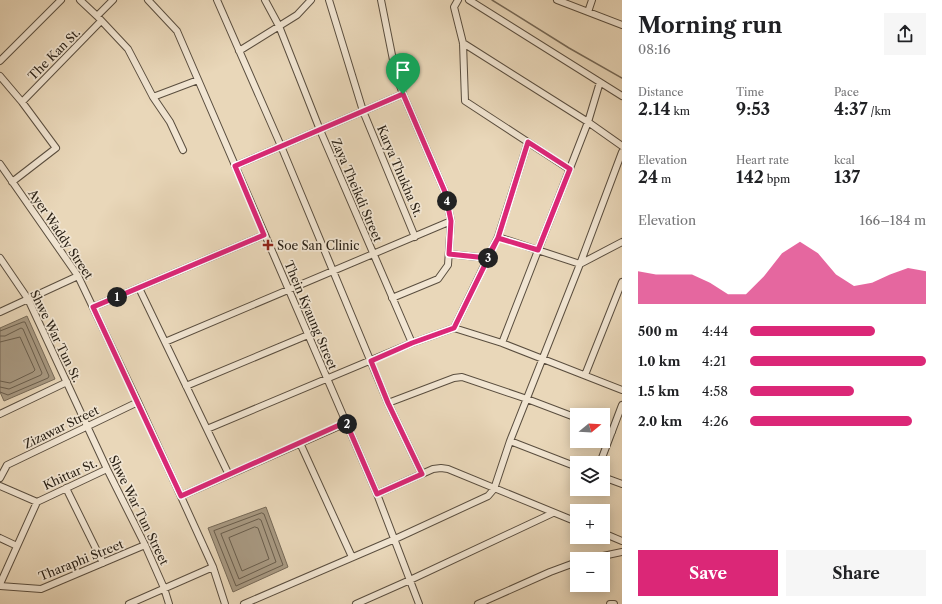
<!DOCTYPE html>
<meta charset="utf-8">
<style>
body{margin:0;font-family:"Libre Caslon Text",serif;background:#f6f6f6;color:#202124;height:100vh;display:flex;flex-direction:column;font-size:15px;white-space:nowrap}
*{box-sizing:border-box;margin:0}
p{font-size:13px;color:#757577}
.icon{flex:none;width:22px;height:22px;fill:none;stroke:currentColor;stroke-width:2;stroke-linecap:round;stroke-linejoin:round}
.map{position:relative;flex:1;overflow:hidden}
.details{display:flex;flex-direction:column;background:#fff;width:320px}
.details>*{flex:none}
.needle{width:26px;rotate:72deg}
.fabs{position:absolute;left:570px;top:408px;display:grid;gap:8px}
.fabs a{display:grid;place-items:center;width:40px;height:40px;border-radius:0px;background:#fff;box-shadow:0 2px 10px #0003;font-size:20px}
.pin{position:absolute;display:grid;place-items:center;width:34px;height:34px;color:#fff;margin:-41px -17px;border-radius:50% 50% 50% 0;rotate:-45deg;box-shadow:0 0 4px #0007}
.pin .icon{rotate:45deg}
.km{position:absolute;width:20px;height:20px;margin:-10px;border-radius:50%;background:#222;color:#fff;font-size:11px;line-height:20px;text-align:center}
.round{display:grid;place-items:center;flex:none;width:42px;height:42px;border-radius:0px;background:#f6f6f6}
.summary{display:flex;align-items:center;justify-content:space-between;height:68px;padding:0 16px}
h1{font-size:22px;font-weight:700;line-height:30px}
.figures{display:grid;grid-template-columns:repeat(3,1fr);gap:6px;height:68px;padding:4px 16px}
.figures div{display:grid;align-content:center}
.figures b{font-size:17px;font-weight:700}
.figures small{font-size:11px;font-weight:400}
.figures p{font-size:11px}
.chart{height:112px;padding:8px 16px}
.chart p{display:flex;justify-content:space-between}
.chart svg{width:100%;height:72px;margin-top:4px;fill:#db2777;opacity:.7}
.primary-button{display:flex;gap:8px;margin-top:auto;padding:8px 16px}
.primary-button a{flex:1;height:46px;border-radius:0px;background:#db2777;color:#fff;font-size:16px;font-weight:700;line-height:46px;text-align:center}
.primary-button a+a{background:#f6f6f6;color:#202124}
ul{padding:0 16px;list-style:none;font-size:13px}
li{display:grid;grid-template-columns:64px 48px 1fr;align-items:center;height:30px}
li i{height:10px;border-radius:5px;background:#db2777}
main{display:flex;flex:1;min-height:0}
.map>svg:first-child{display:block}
</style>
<main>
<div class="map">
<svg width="622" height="604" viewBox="0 0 622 604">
<rect width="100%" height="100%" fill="#e9d7b9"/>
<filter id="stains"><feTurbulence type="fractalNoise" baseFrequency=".005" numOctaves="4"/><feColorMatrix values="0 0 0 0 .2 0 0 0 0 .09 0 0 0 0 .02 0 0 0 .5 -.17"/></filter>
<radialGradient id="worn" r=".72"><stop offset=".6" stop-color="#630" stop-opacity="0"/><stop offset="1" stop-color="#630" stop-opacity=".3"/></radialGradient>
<path fill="#a89982" stroke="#766957" d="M 27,316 L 55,379 L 4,401 L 0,392 L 0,328 Z
M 266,507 L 288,567 L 233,592 L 208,528 Z"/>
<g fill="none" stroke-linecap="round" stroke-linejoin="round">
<path stroke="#695d4c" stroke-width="1" d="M 0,331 L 23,322 L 25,322 L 49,376 L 48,378 L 8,395 L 0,392
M 0,336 L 5,336 L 21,328 L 23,329 L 42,373 L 41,375 L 9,389 L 0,387
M 0,342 L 20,337 L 35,370 L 33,372 L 10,383 L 0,381
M 262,513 L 264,514 L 283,565 L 236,586 L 214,531 Z
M 259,519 L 261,520 L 276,562 L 239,579 L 221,534 Z
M 255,527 L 258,528 L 269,559 L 242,571 L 229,538 Z"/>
<path stroke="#766957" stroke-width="1.5" d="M 492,0 L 569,48 L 622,78"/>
<defs>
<path id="minor" d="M 80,0 L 97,16 L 128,49 L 153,97 L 198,80
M 148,0 L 177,31 L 377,494 L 419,604
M 217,0 L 281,146 L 388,403 L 422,474
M 265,0 L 279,26 L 320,130 L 412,343
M 329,0 L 363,111 L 415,237
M 381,0 L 396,75 L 403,94 L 445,192 L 451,221 L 448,265 L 438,279 L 392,298
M 458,0 L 454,7 L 463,43 L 465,101 L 569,169
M 469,0 L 622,96
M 557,0 L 622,25
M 588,12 L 592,0
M 97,16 L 113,0
M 463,43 L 588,122 L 622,146
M 239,51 L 297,15 L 311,0
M 0,61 L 61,0
M 0,76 L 22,102 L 56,148 L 12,182
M 153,97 L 170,122 L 183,150
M 22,102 L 101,21
M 0,164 L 78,276 L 138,402 L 213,567 L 225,604
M 235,166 L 403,94
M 498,237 L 580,264 L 622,152
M 449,254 L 487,258
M 0,258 L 28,299 L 107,469 L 145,545 L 164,588 L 169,604
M 139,288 L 229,475
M 93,307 L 264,235
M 0,312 L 78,276
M 454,328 L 498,237 L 528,142
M 165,342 L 451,221
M 502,343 L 588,122 L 600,82
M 585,375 L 622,282
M 186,386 L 308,335
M 388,403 L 454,378 L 462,377 L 527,399 L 577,418
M 0,414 L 67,382
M 207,429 L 412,343 L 454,328 L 502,343 L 622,390
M 603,429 L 612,432
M 510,441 L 577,467
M 300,443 L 352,557
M 600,463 L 622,405
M 603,477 L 622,484
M 0,478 L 7,465 L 138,402
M 0,486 L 37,502
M 66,488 L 103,563
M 377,494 L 433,469 L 441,468 L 448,469 L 577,522
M 181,496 L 346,423
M 603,533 L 622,541
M 0,538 L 17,546
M 589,559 L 622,552
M 0,584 L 37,502 L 107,469
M 0,586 L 41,589 L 145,545
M 129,604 L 213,567
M 244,604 L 395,539 L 488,496 L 494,489 L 510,441 L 580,264 L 622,242
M 356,604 L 410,580 L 553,513
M 478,604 L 550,572 L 577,562
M 610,604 L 614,604"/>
</defs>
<use href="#minor" stroke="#5a4e3f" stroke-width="8"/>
<use href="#minor" stroke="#f1e5d2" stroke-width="6"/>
</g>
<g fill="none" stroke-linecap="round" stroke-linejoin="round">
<defs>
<path id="route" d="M 403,94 L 235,166 L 264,235 L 93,307 L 181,496 L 346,422 L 377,494 L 422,474 L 388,403 L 371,361 L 412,343 L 454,328 L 498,238 L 528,142 L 570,169 L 538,250 L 498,238 L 487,258 L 449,254 L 451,221 L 445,192 L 403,94"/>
</defs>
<use href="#route" stroke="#fff" stroke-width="8"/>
<use href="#route" stroke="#db2777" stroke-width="5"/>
</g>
<path fill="#8f2418" stroke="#f1e5d2" stroke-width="1.5" d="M266 239h4v4h4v4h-4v4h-4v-4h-4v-4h4z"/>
<g text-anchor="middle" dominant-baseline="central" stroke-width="3.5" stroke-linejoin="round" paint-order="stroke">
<g font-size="12" fill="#2a2116" stroke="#f1e5d2">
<text transform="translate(54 54) rotate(-45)">The Kan St.</text>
<text transform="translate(400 171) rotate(67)">Karya Thukha St.</text>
<text transform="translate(357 190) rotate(67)">Zaya Theikdi Street</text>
<text transform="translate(61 234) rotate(56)">Ayer Waddy Street</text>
<text transform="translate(311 315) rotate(67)">Thein Kyaung Street</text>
<text transform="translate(56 336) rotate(64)">Shwe War Tun St.</text>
<text transform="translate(61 427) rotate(-26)">Zizawar Street</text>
<text transform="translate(70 474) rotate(-25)">Khittar St.</text>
<text transform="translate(139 510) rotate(64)">Shwe War Tun Street</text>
<text transform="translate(81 560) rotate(-22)">Tharaphi Street</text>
</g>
<g font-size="12" fill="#2a2116" stroke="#f1e5d2" text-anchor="start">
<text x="277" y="245">Soe San Clinic</text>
</g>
</g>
<rect width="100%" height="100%" filter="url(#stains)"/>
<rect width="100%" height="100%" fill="url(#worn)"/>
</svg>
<div class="fabs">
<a><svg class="needle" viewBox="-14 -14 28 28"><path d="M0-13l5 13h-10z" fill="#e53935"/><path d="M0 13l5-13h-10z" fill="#757577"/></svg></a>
<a><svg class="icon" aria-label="layers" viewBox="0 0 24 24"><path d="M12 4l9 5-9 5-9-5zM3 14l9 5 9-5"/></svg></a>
<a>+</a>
<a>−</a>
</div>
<div class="pin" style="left:403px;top:94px;background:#1e9e55"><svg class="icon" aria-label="arrive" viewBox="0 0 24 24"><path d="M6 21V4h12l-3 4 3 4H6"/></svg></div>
<b class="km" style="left:117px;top:297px">1</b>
<b class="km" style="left:347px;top:424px">2</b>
<b class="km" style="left:488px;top:258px">3</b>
<b class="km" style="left:447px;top:201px">4</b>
</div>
<section class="details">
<div class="summary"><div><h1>Morning run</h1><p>08:16</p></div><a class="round"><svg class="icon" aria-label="share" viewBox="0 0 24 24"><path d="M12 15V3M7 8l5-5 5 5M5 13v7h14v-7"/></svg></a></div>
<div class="figures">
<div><p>Distance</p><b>2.14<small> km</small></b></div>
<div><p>Time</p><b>9:53</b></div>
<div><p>Pace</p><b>4:37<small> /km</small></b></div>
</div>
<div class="figures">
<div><p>Elevation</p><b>24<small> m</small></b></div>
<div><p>Heart rate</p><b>142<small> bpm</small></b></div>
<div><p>kcal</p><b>137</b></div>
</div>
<div class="chart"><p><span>Elevation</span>166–184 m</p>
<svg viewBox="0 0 160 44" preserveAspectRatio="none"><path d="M0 44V24L10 26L20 26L30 26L40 31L50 38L60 38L70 27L80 13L90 6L100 13L110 26L120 33L130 31L140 26L150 22L160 24V44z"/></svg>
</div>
<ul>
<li><b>500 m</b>4:44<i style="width:71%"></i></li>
<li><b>1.0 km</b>4:21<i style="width:100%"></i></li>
<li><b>1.5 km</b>4:58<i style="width:59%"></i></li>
<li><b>2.0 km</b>4:26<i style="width:92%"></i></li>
</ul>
<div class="primary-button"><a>Save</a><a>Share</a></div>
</section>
</main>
